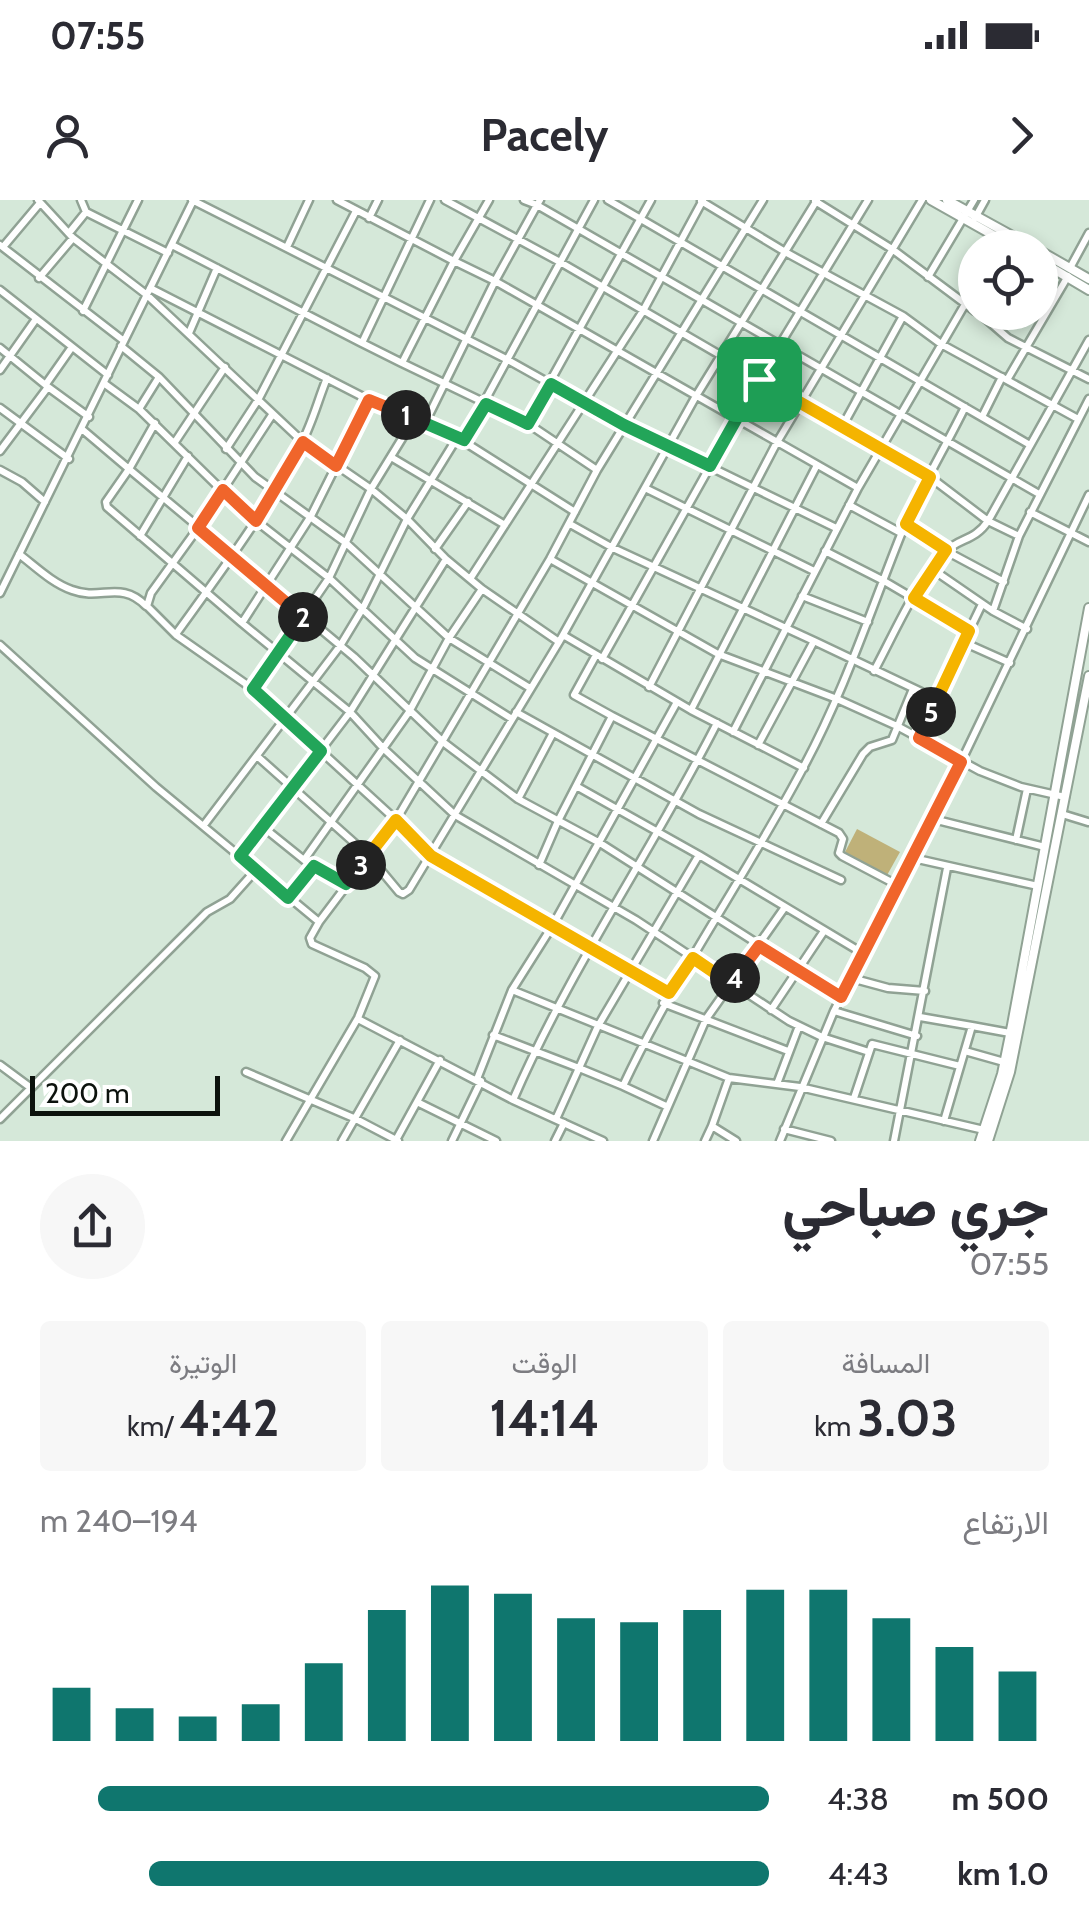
<!DOCTYPE html>
<html lang="ar">
<meta charset="utf-8">
<style>
body{margin:0;font-family:Cabin,Vazirmatn,sans-serif;background:#f7f7f7;color:#2b2b33;direction:rtl;height:100vh;display:flex;flex-direction:column;font-size:38px;white-space:nowrap}
*{box-sizing:border-box;margin:0}
p{font-size:32px;color:#7c7c81}
.icon{flex:none;width:55px;height:55px;fill:none;stroke:currentColor;stroke-width:2;stroke-linecap:round;stroke-linejoin:round}
.map{position:relative;height:941px;overflow:hidden;direction:ltr}
.sheet{display:flex;flex-direction:column;background:#fff;flex:1}
.sheet>*{flex:none}
.tools{position:absolute;left:958px;top:30px;display:grid;gap:20px}
.tools a{display:grid;place-items:center;width:100px;height:100px;border-radius:50%;background:#fff;box-shadow:0 5px 15px #0003;font-size:50px}
.scale{position:absolute;left:30px;bottom:25px;width:190px;box-sizing:border-box;padding-left:10px;border:5px solid #0c120d;border-top:0;font-size:28px;line-height:35px;white-space:nowrap;color:#0c120d;-webkit-text-stroke:8px #fff;paint-order:stroke}
.pin{position:absolute;display:grid;place-items:center;width:85px;height:85px;color:#fff;margin:-42px;border-radius:20px;box-shadow:0 5px 15px #0006}
.km{position:absolute;width:50px;height:50px;margin:-25px;border-radius:50%;background:#222;color:#fff;font-size:28px;line-height:50px;text-align:center}
.round{display:grid;place-items:center;flex:none;width:105px;height:105px;border-radius:52px;background:#f7f7f7}
.headline{display:flex;align-items:center;justify-content:space-between;height:170px;padding:0 40px}
h1{font-size:55px;font-weight:800;line-height:75px}
.stats{display:grid;grid-template-columns:repeat(3,1fr);gap:15px;height:170px;padding:10px 40px}
.stats div{display:grid;align-content:center;border-radius:10px;background:#f7f7f7;text-align:center}
.stats b{font-size:50px;font-weight:800}
.stats small{font-size:28px;font-weight:400}
.stats p{font-size:28px}
.chart{height:280px;padding:20px 40px}
.chart p{display:flex;justify-content:space-between}
.chart svg{width:100%;height:180px;margin-top:10px;stroke:#0f766e;stroke-width:6}
ul{padding:0 40px;list-style:none;font-size:32px}
li{display:grid;grid-template-columns:160px 120px 1fr;align-items:center;height:75px}
li i{height:25px;border-radius:12px;background:#0f766e}
.status{display:flex;justify-content:space-between;align-items:center;height:70px;padding:0 50px;background:#fff;direction:ltr}
.status svg{height:28px;fill:currentColor}
header{display:flex;justify-content:space-between;align-items:center;height:130px;padding:0 40px;background:#fff;font-size:45px;font-weight:800}
.map>svg:first-child{display:block}
</style>
<div class="status"><b>07:55</b><svg viewBox="0 0 49 12"><path d="M0 12V9h3v3zM5 12V6h3v6zM10 12V3h3v9zM15 12V0h3v12zM26 1h20v11H26zM47 4h2v5h-2z"/></svg></div>
<header><svg class="icon" aria-label="forward" viewBox="0 0 24 24"><path d="M9 5l7 7-7 7"/></svg>Pacely<svg class="icon" aria-label="person" viewBox="0 0 24 24"><circle cx="12" cy="8" r="4"/><path d="M4 21q1-7 8-7t8 7"/></svg></header>
<div class="map">
<svg width="1089" height="941" viewBox="0 0 1089 941">
<rect width="100%" height="100%" fill="#d5e8d9"/>
<path fill="#bfb179" d="M 857,629 L 900,652 L 886,677 L 844,654 Z"/>
<g fill="none" stroke-linecap="round" stroke-linejoin="round">
<defs>
<path id="minor" d="M 38,0 L 73,38 L 147,95 L 303,242 L 371,289 L 407,319 L 363,408 L 340,446 L 204,625
M 81,0 L 86,12 L 168,53
M 192,0 L 508,160 L 624,225 L 836,328
M 337,0 L 454,61 L 489,0
M 445,0 L 560,62 L 930,277 L 988,321 L 1019,336
M 524,0 L 537,5 L 540,0
M 608,0 L 1030,245
M 701,1 L 787,53 L 903,116 L 941,144 L 1078,219
M 815,1 L 892,49 L 975,111
M 369,18 L 378,0
M 975,18 L 985,0
M 69,33 L 86,12
M 0,45 L 124,141
M 172,45 L 362,143
M 3,47 L 40,3
M 287,47 L 309,0
M 1070,68 L 1089,33
M 928,77 L 974,0
M 39,78 L 73,38
M 0,90 L 108,175
M 83,111 L 138,0
M 978,112 L 1008,138 L 1089,179
M 189,133 L 217,68
M 121,146 L 159,177 L 255,277 L 346,343 L 449,438 L 482,389
M 0,148 L 48,187 L 0,251
M 402,163 L 527,223 L 597,270
M 0,170 L 36,119
M 1007,180 L 1068,76
M 46,184 L 72,147
M 105,184 L 139,209 L 241,309 L 329,378 L 415,458 L 512,519
M 48,187 L 89,217
M 369,200 L 463,241 L 594,0
M 0,208 L 69,259
M 139,209 L 159,177
M 272,215 L 198,328 L 151,393 L 147,406 L 176,435 L 253,489 L 396,620 L 431,656 L 668,793
M 982,217 L 1002,177
M 155,223 L 129,269 L 354,457 L 443,542 L 518,599
M 425,223 L 495,81 L 454,61 L 402,163 L 362,143 L 430,0
M 527,223 L 651,0
M 842,227 L 903,116
M 83,230 L 129,269 L 106,302 L 107,307 L 242,423 L 311,316 L 369,200 L 150,88
M 463,241 L 575,312
M 175,242 L 225,167
M 226,249 L 258,200 L 356,11
M 391,257 L 505,325
M 0,270 L 22,282 L 45,302
M 645,288 L 814,371
M 858,288 L 495,81 L 537,5 L 1039,294
M 849,305 L 901,333
M 1030,312 L 1089,342
M 570,324 L 613,348 L 814,441 L 758,545
M 906,324 L 946,351 L 1004,382
M 140,336 L 188,256
M 435,349 L 468,302
M 825,351 L 884,381 L 969,431 L 936,499
M 19,354 C 36,367 52,383 72,390 C 101,401 121,380 146,406
M 446,359 L 482,389 L 559,442
M 550,359 L 718,454 L 837,499 L 897,526 L 980,571 L 1021,587 L 1065,597
M 932,369 L 993,411 L 1027,429
M 470,379 L 643,111 L 703,0
M 0,393 L 193,1
M 802,396 L 868,422
M 993,411 L 1019,336 L 1089,199
M 242,423 L 350,512 L 384,549 L 455,615 L 636,720 L 789,821 L 822,837 L 869,852
M 969,431 L 982,404
M 176,434 C 220,373 266,312 301,244 C 312,224 318,200 327,178
M 563,435 L 691,510 L 804,568
M 814,441 L 936,499 L 919,538
M 963,442 L 1010,463
M 0,445 L 156,587 L 319,722 L 310,738 L 312,744 L 365,768 L 375,776 L 358,818 L 286,941
M 596,455 L 574,495 L 612,516
M 602,459 L 759,179 L 868,0
M 874,471 C 895,432 914,386 944,353 C 959,337 974,342 988,321 L 1089,140
M 649,487 L 776,244 L 922,0
M 253,489 L 329,378 L 371,289 L 414,219
M 691,510 L 817,265
M 516,512 L 699,614 L 841,680
M 733,532 L 858,288 L 975,87
M 553,533 L 518,599 L 600,643 L 841,797
M 257,556 L 369,656 L 399,692 L 403,694 L 409,690 L 559,442 L 696,196 L 817,0
M 576,586 L 699,655
M 1062,614 L 1088,622
M 933,619 L 1045,647
M 821,624 L 863,554 L 870,547 L 892,540 L 913,489
M 263,627 L 304,660 L 346,684
M 1016,640 L 1027,589
M 240,656 L 350,512 L 446,359 L 407,319 L 457,238
M 913,658 L 1038,686
M 304,660 L 409,512 L 449,438 L 530,488
M 539,665 L 558,621 L 612,516 L 839,633 L 843,639 L 839,653 L 842,656 L 899,686
M 288,698 L 314,666
M 319,722 L 396,620 L 550,359 L 597,270 L 763,0
M 864,754 L 699,655 L 598,826 L 579,868 L 623,886 C 675,775 746,676 803,568 C 843,494 869,415 900,337 C 918,292 944,250 965,207
M 851,778 L 888,788 L 925,791
M 512,790 L 729,878 L 800,887 L 984,930
M 663,803 L 788,851
M 771,810 L 824,731
M 834,811 L 917,836
M 920,817 L 972,826 L 944,921
M 358,819 L 513,900 L 603,941
M 972,826 L 1010,833
M 493,835 L 579,868 L 556,919
M 965,851 L 1004,862
M 0,865 L 31,888
M 246,872 L 356,919 L 398,941
M 729,878 L 712,926 L 736,941
M 477,879 L 512,790 L 553,725 L 677,502
M 777,884 L 799,826
M 623,886 L 666,906
M 854,898 L 872,844 L 960,866
M 513,900 C 570,768 652,651 717,523
M 417,902 L 496,941
M 0,919 L 207,712 L 230,699 L 256,670
M 784,929 L 831,941
M 396,940 L 440,860
M 342,941 L 400,840
M 452,941 L 481,881
M 555,941 L 564,923
M 653,941 L 706,819 L 785,707
M 705,941 L 712,926
M 780,941 L 834,811 L 961,562 L 1089,295
M 894,941 L 947,668"/>
<path id="secondary" d="M 931,0 L 1016,48
M 947,0 L 1034,48
M 1040,51 L 1089,79
M 1040,61 L 1089,90
M 980,941 L 1002,874 L 1012,825 L 1089,408
M 988,941 L 1010,872 L 1089,476"/>
</defs>
<use href="#minor" stroke="#90a294" stroke-width="11"/>
<use href="#secondary" stroke="#90a294" stroke-width="12"/>
<use href="#minor" stroke="#fff" stroke-width="6"/>
<use href="#secondary" stroke="#fff" stroke-width="8"/>
</g>
<g fill="none" stroke-linecap="round" stroke-linejoin="round">
<defs>
<path id="split-1" d="M 406,215 L 464,240 L 486,204 L 528,224 L 551,184 L 624,225 L 710,266 L 759,179"/>
<path id="split-2" d="M 303,417 L 198,328 L 223,290 L 256,321 L 303,242 L 336,266 L 369,200 L 406,215"/>
<path id="split-3" d="M 303,417 L 253,489 L 321,551 L 240,656 L 288,698 L 314,666 L 346,684 L 361,665"/>
<path id="split-4" d="M 361,665 L 396,620 L 431,656 L 669,793 L 693,758 L 731,784 L 735,778"/>
<path id="split-5" d="M 735,778 L 759,746 L 841,797 L 961,562 L 919,538 L 931,512"/>
<path id="split-6" d="M 759,179 L 930,277 L 906,324 L 946,350 L 914,398 L 969,431 L 931,512"/>
</defs>
<use href="#split-1" stroke="#fff" stroke-width="20"/>
<use href="#split-2" stroke="#fff" stroke-width="20"/>
<use href="#split-3" stroke="#fff" stroke-width="20"/>
<use href="#split-4" stroke="#fff" stroke-width="20"/>
<use href="#split-5" stroke="#fff" stroke-width="20"/>
<use href="#split-6" stroke="#fff" stroke-width="20"/>
<use href="#split-1" stroke="#22a559" stroke-width="12"/>
<use href="#split-2" stroke="#f0652b" stroke-width="12"/>
<use href="#split-3" stroke="#22a559" stroke-width="12"/>
<use href="#split-4" stroke="#f5b400" stroke-width="12"/>
<use href="#split-5" stroke="#f0652b" stroke-width="12"/>
<use href="#split-6" stroke="#f5b400" stroke-width="12"/>
</g>
</svg>
<div class="tools">
<a><svg class="icon" aria-label="locate" viewBox="0 0 24 24"><circle cx="12" cy="12" r="6"/><path d="M12 2v4M12 18v4M2 12h4M18 12h4"/></svg></a>
</div>
<div class="scale">200 m</div>
<div class="pin" style="left:759px;top:179px;background:#1e9e55"><svg class="icon" aria-label="arrive" viewBox="0 0 24 24"><path d="M6 21V4h12l-3 4 3 4H6"/></svg></div>
<b class="km" style="left:406px;top:215px">1</b>
<b class="km" style="left:303px;top:417px">2</b>
<b class="km" style="left:361px;top:665px">3</b>
<b class="km" style="left:735px;top:778px">4</b>
<b class="km" style="left:931px;top:512px">5</b>
</div>
<section class="sheet">
<div class="headline"><div><h1>جري صباحي</h1><p>07:55</p></div><a class="round"><svg class="icon" aria-label="share" viewBox="0 0 24 24"><path d="M12 15V3M7 8l5-5 5 5M5 13v7h14v-7"/></svg></a></div>
<div class="stats">
<div><p>المسافة</p><b>3.03<small> km</small></b></div>
<div><p>الوقت</p><b>14:14</b></div>
<div><p>الوتيرة</p><b>4:42<small> /km</small></b></div>
</div>
<div class="chart"><p><span>الارتفاع</span>194–240 m</p>
<svg viewBox="0 0 160 44" preserveAspectRatio="none"><path d="M5 44V31M15 44V36M25 44V38M35 44V35M45 44V25M55 44V12M65 44V6M75 44V8M85 44V14M95 44V15M105 44V12M115 44V7M125 44V7M135 44V14M145 44V21M155 44V27"/></svg>
</div>
<ul>
<li><b>500 m</b>4:38<i style="width:92%"></i></li>
<li><b>1.0 km</b>4:43<i style="width:85%"></i></li>
</ul>
</section>
